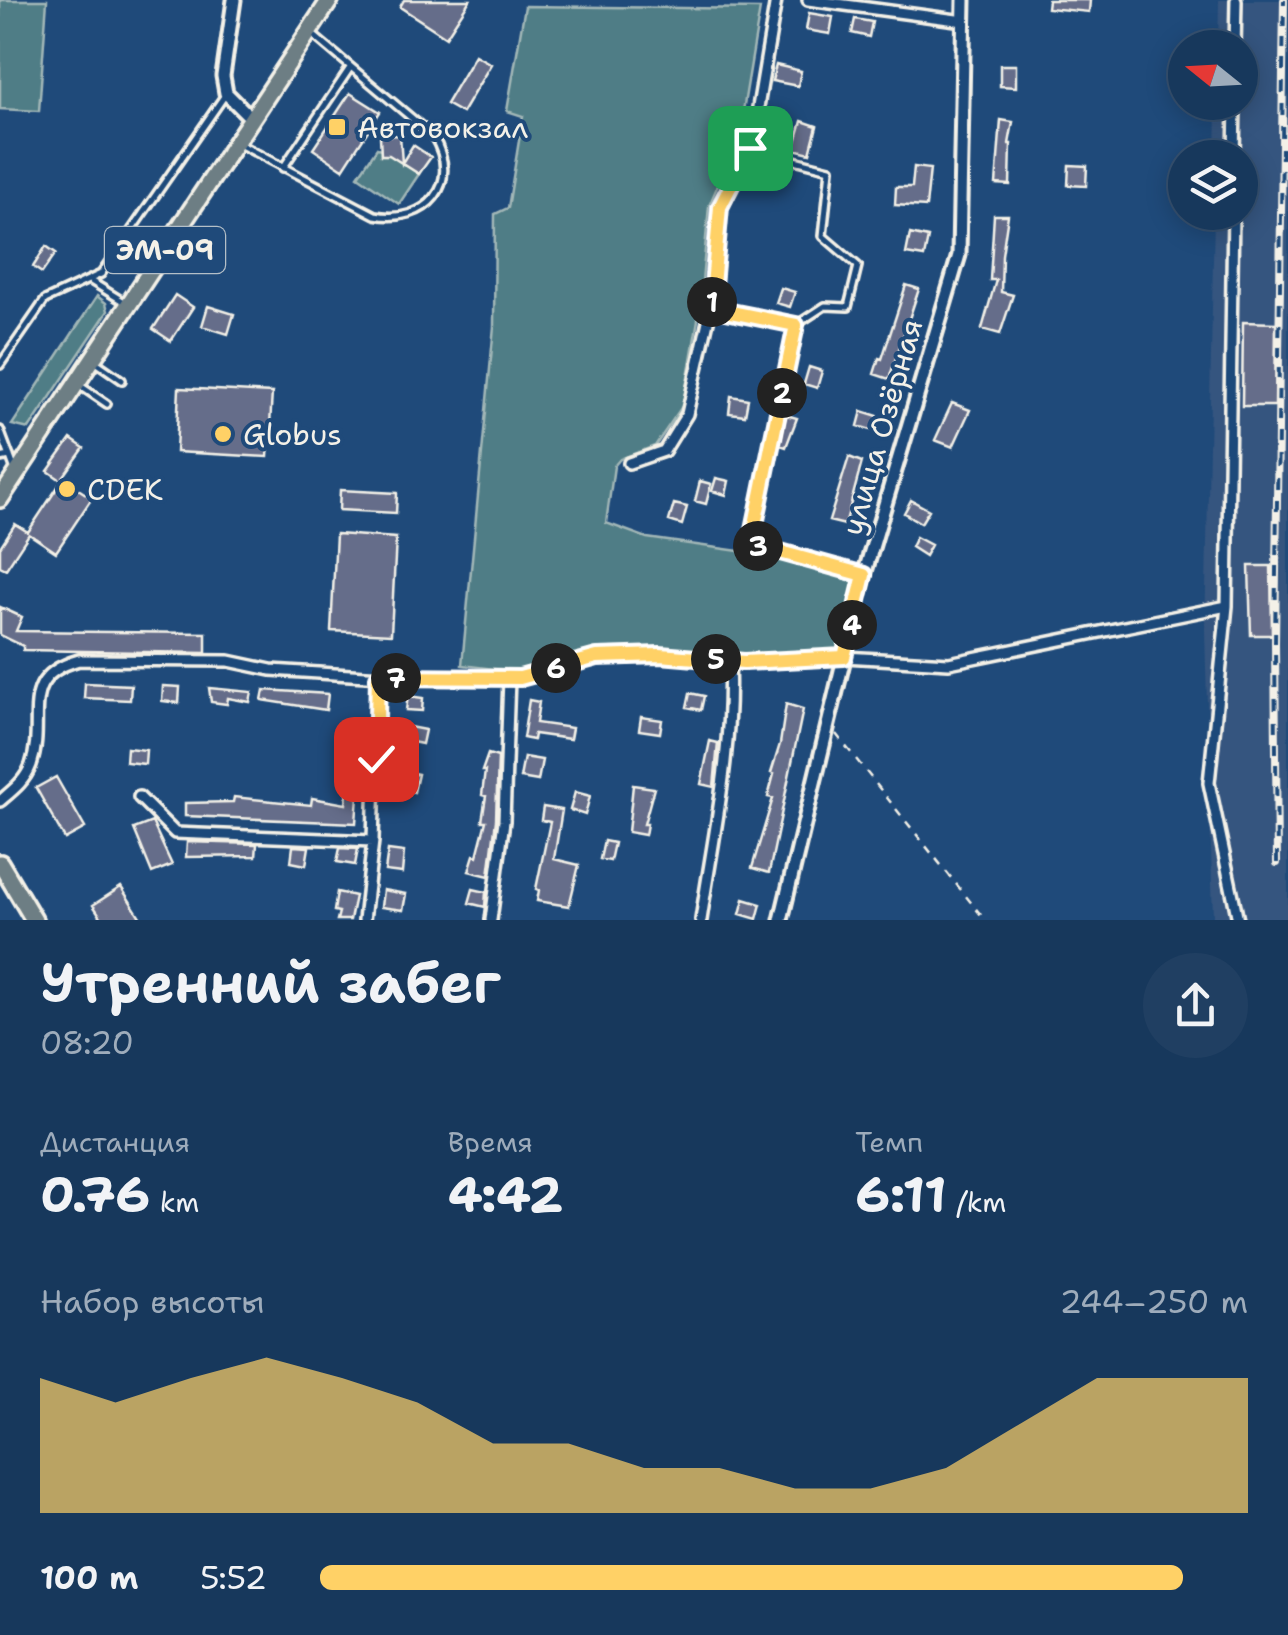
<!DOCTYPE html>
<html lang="ru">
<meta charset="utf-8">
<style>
body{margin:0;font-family:"Shantell Sans",sans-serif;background:#203f62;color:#f1f3f6;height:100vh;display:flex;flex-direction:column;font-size:38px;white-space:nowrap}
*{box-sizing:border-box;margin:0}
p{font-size:32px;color:#9eacbb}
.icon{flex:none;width:55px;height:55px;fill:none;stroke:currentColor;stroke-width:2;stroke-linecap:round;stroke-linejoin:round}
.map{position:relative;height:920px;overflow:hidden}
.details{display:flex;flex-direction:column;background:#17385c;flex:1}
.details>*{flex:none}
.needle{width:65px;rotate:288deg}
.buttons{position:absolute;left:1168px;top:30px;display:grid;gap:20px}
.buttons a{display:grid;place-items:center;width:90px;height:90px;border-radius:50%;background:#17385c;box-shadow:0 5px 25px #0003,0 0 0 2px #365272;font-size:50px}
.pin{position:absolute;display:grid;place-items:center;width:85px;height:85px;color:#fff;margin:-42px;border-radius:20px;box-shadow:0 5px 15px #0006}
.km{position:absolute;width:50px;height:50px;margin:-25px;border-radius:50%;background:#222;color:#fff;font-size:28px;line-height:50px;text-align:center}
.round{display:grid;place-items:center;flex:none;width:105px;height:105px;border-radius:52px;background:#203f62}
.overview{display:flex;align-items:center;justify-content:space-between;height:170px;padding:0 40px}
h1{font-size:55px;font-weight:700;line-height:75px}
.stats{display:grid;grid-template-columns:repeat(3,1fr);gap:15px;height:170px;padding:10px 40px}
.stats div{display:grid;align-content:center}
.stats b{font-size:50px;font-weight:700}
.stats small{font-size:28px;font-weight:400}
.stats p{font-size:28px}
.chart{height:280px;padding:20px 40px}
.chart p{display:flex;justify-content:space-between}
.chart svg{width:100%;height:180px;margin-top:10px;fill:#ffd166;opacity:.7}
ul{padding:0 40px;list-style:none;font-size:32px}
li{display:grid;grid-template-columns:160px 120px 1fr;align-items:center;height:75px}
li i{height:25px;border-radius:12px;background:#ffd166}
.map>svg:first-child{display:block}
</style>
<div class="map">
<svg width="1288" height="920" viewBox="0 0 1288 920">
<rect width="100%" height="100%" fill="#1f4a7a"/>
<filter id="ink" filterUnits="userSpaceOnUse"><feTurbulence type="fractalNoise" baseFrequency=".01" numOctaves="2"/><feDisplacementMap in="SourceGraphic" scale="20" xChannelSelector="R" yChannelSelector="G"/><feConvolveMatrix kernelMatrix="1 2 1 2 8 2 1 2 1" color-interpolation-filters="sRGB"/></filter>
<g filter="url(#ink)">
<path fill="#34547f" d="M 1219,0 L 1288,0 L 1288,920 L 1213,920 L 1205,633 L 1214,213 L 1240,212 L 1240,158 L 1216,157 L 1217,103 L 1240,102 L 1240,48 L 1218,47 Z"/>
<path fill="#507d86" stroke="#a2b7b7" stroke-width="2.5" d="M 0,0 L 47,0 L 39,111 L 0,109 Z
M 525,6 L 760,9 L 739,135 L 709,206 L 699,314 L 683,405 L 655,446 L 620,459 L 614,466 L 606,523 L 647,538 L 753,553 L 858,578 L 840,651 L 746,656 L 616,649 L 587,653 L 518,672 L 462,665 L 494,326 L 495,214 L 508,208 L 523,116 L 507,111 Z
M 377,148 L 381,149 L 381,155 L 390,155 L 419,174 L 399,204 L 358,176 Z
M 97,296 L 106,303 L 108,311 L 29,429 L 12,425 Z"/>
<path fill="#656d8a" stroke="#f4f1e8" stroke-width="2.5" d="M 404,0 L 470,0 L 446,37 L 400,7 Z
M 1048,0 L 1090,0 L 1089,12 L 1047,8 Z
M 809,13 L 833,17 L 830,34 L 806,30 Z
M 855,19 L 872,22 L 869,37 L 852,33 Z
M 475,55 L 491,64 L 462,113 L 446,104 Z
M 776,65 L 801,71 L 798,86 L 772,81 Z
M 1000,65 L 1016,65 L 1016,87 L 1000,86 Z
M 350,93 L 380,112 L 343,169 L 313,149 Z
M 1001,120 L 1013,122 L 1009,144 L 1011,144 L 1010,185 L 996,184 Z
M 802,121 L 817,126 L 810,153 L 794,149 Z
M 400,135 L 402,163 L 413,145 L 431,157 L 419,174 L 389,155 L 381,155 L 380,136 Z
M 1069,165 L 1087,166 L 1086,186 L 1068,185 Z
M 914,167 L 930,169 L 926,207 L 895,205 L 896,187 L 912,187 Z
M 994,215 L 1008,215 L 1002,255 L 1001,292 L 1013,295 L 1000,334 L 982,329 L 996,280 L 990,280 Z
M 910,234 L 928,238 L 924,257 L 906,254 Z
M 46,246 L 56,253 L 42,273 L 33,267 Z
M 906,285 L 919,289 L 889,379 L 874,374 L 879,358 L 882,359 Z
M 781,288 L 795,292 L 790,307 L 776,303 Z
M 175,295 L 193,307 L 171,341 L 153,329 Z
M 208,306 L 234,314 L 228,334 L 202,326 Z
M 1243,322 L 1276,323 L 1275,406 L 1242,406 Z
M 809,367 L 822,371 L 817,388 L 804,384 Z
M 179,388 L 272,393 L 268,457 L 176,452 Z
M 731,396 L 748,399 L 745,415 L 729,413 Z
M 952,403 L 970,410 L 953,447 L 935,440 Z
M 862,411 L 878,416 L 874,431 L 858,426 Z
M 786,415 L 797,418 L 786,447 L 780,445 Z
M 71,439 L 84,448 L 61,480 L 48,471 Z
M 849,457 L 862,462 L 845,525 L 829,521 Z
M 716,478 L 729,481 L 726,495 L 712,491 Z
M 63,479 L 92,498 L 56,552 L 29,534 L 6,569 L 0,566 L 0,547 L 15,524 L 28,532 Z
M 700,481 L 711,484 L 706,504 L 695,501 Z
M 340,490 L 397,493 L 396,513 L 339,510 Z
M 911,500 L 929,510 L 921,523 L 904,513 Z
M 674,504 L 687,507 L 682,525 L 669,521 Z
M 336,534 L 396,538 L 391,634 L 331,631 Z
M 916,537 L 931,545 L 925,556 L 911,547 Z
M 1249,566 L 1271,566 L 1272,635 L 1251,635 Z
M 0,607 L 22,617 L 16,631 L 206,633 L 206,653 L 23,650 L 23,646 L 0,635 Z
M 85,683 L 131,685 L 130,700 L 84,698 Z
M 163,686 L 180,687 L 179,703 L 162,701 Z
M 209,688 L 252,692 L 250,702 L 228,698 L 227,704 L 211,702 Z
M 264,690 L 328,694 L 326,710 L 262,700 Z
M 690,693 L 704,696 L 701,710 L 687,707 Z
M 408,696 L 423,698 L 422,711 L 406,710 Z
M 529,700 L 539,702 L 536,723 L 572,728 L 570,739 L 534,734 L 533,740 L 523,738 Z
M 786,704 L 803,709 L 769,873 L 752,868 L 773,798 L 768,797 L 774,774 L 771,773 L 780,744 Z
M 641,717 L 662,720 L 660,733 L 639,730 Z
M 404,726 L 425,730 L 422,744 L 402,740 Z
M 710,741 L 718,743 L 714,787 L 701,784 Z
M 127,748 L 146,750 L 145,764 L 126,762 Z
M 488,754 L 498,757 L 496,820 L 489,876 L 469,871 L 474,855 L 477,856 L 486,821 L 482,821 L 486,796 L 482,795 L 485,771 L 482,771 Z
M 524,757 L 542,760 L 538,781 L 520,778 Z
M 399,770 L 418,774 L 414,792 L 395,788 Z
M 56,777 L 85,828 L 65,839 L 36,788 Z
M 348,781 L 359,782 L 356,823 L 185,816 L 185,803 L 233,802 L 234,797 L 311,805 L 312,798 L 346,804 Z
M 633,785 L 654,788 L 644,824 L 647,824 L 645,835 L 628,832 Z
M 575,792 L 590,796 L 585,815 L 570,810 Z
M 543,807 L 562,810 L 554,859 L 579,865 L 569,906 L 537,901 L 539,890 L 536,889 L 550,822 L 541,820 Z
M 152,822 L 172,865 L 152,873 L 134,829 Z
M 604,841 L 614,843 L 610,861 L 600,859 Z
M 187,842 L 257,844 L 256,856 L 186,857 Z
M 293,846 L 309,847 L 306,865 L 291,862 Z
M 340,848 L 358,849 L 355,865 L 337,862 Z
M 388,850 L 404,852 L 402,873 L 385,871 Z
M 121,887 L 142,920 L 103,920 L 93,905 Z
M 473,889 L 486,892 L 485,907 L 469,903 Z
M 383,890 L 406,894 L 403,910 L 381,907 Z
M 337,892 L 355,896 L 350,920 L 337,920 L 339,912 L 334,911 Z
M 744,899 L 761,904 L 757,919 L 740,914 Z"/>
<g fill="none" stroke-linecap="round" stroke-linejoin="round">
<defs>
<path id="service" d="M 239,144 L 375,215 C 426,225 463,184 433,136 L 313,35
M 751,149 L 830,169 L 823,236 L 858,266 L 848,307 L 825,306 L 796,325
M 283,168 L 350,68
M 89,280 L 126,303
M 96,362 L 122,380
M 0,365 L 45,300 L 101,274 L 225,95
M 79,385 L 107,404
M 0,430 L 15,470
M 0,458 L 10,456"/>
<path id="minor" d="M 808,0 L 964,21
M 1235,48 L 1236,0
M 1234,158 L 1235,102
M 1233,212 L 1227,606 L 1209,783 L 1238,920
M 711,308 L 796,325 L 751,544 L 864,575
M 629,463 L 664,451 L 687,414 L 711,308 L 720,207 L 751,149 L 776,0
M 139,797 L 175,833 L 373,841
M 0,801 C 13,790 25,781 31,765 C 47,720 15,678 79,660 L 229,661 L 271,670 L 398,678 L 520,678 L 597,657 L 660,655 L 744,661 L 844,657 L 949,663 L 1227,606
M 364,920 L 373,841 L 378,677
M 491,920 L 504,821 L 509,678
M 701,920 C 714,833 733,749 729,660"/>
<path id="tertiary" d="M 234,0 L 223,76 L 226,93 L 252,119
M 781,920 L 864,575 L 959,255 L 964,0"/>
<path id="trunk" d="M 0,499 L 330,0
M 0,863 L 34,920"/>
</defs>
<use href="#service" stroke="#f4f1e8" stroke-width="12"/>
<use href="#minor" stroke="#f4f1e8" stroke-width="16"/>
<use href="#tertiary" stroke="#f4f1e8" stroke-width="19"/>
<use href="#trunk" stroke="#f4f1e8" stroke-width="22"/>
<path stroke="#f4f1e8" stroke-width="2.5" stroke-dasharray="8 8" stroke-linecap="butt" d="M 836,734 L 985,920"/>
<use href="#service" stroke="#1f4a7a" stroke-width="5"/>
<use href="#minor" stroke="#1f4a7a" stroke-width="9"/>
<use href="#tertiary" stroke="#1f4a7a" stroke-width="11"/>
<use href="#trunk" stroke="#6d7e84" stroke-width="15"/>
<defs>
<path id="rail" d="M 1277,863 L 1275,643 L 1284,0"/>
</defs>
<use href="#rail" stroke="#f4f1e8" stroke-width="8"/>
<use href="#rail" stroke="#1f4a7a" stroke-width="4" stroke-dasharray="11" stroke-linecap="butt"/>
</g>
</g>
<g fill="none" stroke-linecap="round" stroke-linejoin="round" filter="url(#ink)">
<defs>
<path id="route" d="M 376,759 L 378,677 L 520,678 L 597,657 L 660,655 L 744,662 L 844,657 L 864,575 L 751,544 L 796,325 L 711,308 L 720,207 L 750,148"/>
</defs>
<use href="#route" stroke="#fff" stroke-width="20"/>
<use href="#route" stroke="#ffd166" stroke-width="12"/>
</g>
<g fill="#ffd166" stroke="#1f4a7a" stroke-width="4">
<rect x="327" y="117" width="20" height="20" rx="5"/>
<circle cx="223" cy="434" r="10"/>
<circle cx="67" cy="489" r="10"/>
</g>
<g text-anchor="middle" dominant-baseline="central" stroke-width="8" stroke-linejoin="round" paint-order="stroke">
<rect fill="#1f4a7a" stroke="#b4bfc7" stroke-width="2.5" x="105" y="227" width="120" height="46" rx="8"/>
<g font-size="28" font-weight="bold" fill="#f4f1e8">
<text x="165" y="250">ЭМ-09</text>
</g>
<g font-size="30" fill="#f4f1e8" stroke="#1f4a7a" text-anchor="start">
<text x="357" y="127">Автовокзал</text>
<text x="243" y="434">Globus</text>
<text x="87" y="489">CDEK</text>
</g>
<g font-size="30" fill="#f4f1e8" stroke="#1f4a7a">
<text transform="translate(882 427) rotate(-74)">улица Озёрная</text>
</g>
</g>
</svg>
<div class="buttons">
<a><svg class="needle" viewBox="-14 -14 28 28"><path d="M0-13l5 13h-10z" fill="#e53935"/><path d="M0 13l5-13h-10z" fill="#9eacbb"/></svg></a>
<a><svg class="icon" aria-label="layers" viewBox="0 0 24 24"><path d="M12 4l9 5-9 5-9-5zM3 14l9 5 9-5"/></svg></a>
</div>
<div class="pin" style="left:750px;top:148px;background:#1e9e55"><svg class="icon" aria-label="arrive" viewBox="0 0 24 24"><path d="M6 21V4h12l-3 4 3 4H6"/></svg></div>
<div class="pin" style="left:376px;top:759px;background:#d93025"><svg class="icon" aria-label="check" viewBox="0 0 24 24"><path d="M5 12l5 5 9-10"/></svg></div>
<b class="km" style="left:712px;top:302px">1</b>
<b class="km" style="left:782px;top:393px">2</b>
<b class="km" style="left:758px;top:546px">3</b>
<b class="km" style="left:852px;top:625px">4</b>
<b class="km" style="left:716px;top:659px">5</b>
<b class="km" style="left:556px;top:668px">6</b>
<b class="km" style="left:396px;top:678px">7</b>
</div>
<section class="details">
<div class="overview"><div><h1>Утренний забег</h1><p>08:20</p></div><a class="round"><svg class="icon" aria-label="share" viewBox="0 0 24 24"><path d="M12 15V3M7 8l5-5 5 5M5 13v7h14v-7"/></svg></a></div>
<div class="stats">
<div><p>Дистанция</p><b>0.76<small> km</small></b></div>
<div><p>Время</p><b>4:42</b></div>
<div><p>Темп</p><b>6:11<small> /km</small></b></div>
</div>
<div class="chart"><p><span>Набор высоты</span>244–250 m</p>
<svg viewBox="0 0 160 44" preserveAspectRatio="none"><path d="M0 44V11L10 17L20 11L30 6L40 11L50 17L60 27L70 27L80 33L90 33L100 38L110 38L120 33L130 22L140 11L150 11L160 11V44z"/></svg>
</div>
<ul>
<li><b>100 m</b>5:52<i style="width:93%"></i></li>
</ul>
</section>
